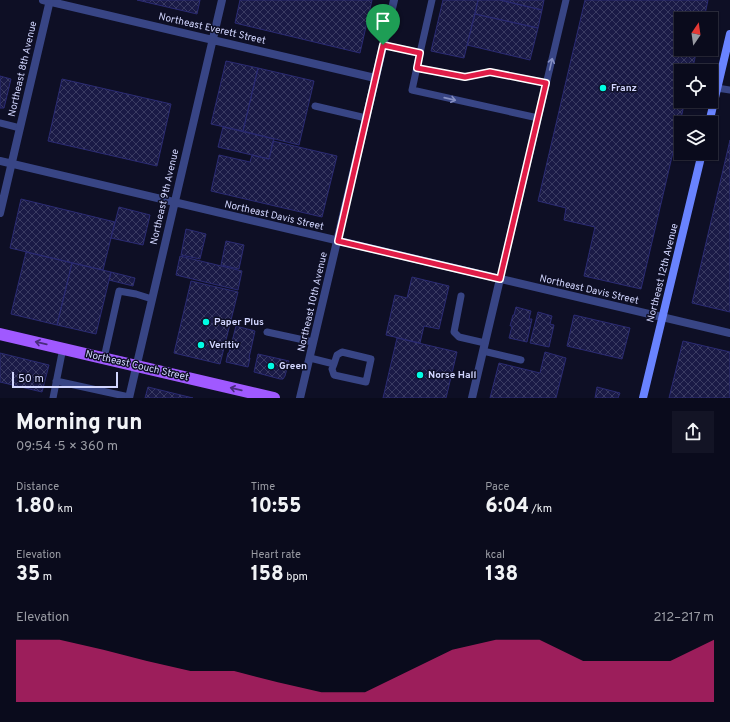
<!DOCTYPE html>
<meta charset="utf-8">
<style>
body{margin:0;font-family:Overpass,sans-serif;background:#131425;color:#f1f3f6;height:100vh;display:flex;flex-direction:column;font-size:15px;white-space:nowrap}
*{box-sizing:border-box;margin:0}
p{font-size:13px;color:#999ba3}
.icon{flex:none;width:22px;height:22px;fill:none;stroke:currentColor;stroke-width:2;stroke-linecap:round;stroke-linejoin:round}
.map{position:relative;height:398px;overflow:hidden}
.drawer{display:flex;flex-direction:column;background:#0a0b1c;flex:1}
.drawer>*{flex:none}
.needle{width:26px;rotate:13deg}
.controls{position:absolute;left:674px;top:12px;display:grid;gap:8px}
.controls a{display:grid;place-items:center;width:44px;height:44px;border-radius:0px;background:#0a0b1c;box-shadow:0 1px 3px #0004,0 0 0 1px #2a2b3b;font-size:20px}
.scale{position:absolute;left:12px;bottom:10px;width:106px;box-sizing:border-box;padding-left:4px;border:2px solid #d2d6ff;border-top:0;font-size:11px;line-height:14px;white-space:nowrap;color:#d2d6ff;-webkit-text-stroke:3px #0e0f25;paint-order:stroke}
.pin{position:absolute;display:grid;place-items:center;width:34px;height:34px;color:#fff;margin:-41px -17px;border-radius:50% 50% 50% 0;rotate:-45deg;box-shadow:0 0 4px #0007}
.pin .icon{rotate:45deg}
.round{display:grid;place-items:center;flex:none;width:42px;height:42px;border-radius:0px;background:#131425}
.summary{display:flex;align-items:center;justify-content:space-between;height:68px;padding:0 16px}
h1{font-size:22px;font-weight:800;line-height:30px}
.metrics{display:grid;grid-template-columns:repeat(3,1fr);gap:6px;height:68px;padding:4px 16px}
.metrics div{display:grid;align-content:center}
.metrics b{font-size:20px;font-weight:800}
.metrics small{font-size:11px;font-weight:400}
.metrics p{font-size:11px}
.chart{height:112px;padding:8px 16px}
.chart p{display:flex;justify-content:space-between}
.chart svg{width:100%;height:72px;margin-top:4px;fill:#db2777;opacity:.7}
.map>svg:first-child{display:block}
</style>
<div class="map">
<svg width="730" height="398" viewBox="0 0 730 398">
<defs>
<pattern id="building-cross-hatch" width="8" height="8" patternUnits="userSpaceOnUse"><rect width="8" height="8" fill="#1a1a46"/><path d="M0 0l8 8M0 8l8-8" fill="none" stroke="#3a3b62"/></pattern>
</defs>
<rect width="100%" height="100%" fill="#0e0f25"/>
<path fill="url(#building-cross-hatch)" stroke="#2b2b73" d="M 137,0 L 200,0 L 197,14 Z
M 240,0 L 372,0 L 360,53 L 235,23 Z
M 443,0 L 478,0 L 464,58 L 431,51 Z
M 478,0 L 500,0 L 542,10 L 538,28 L 475,14 Z
M 500,0 L 544,0 L 542,10 Z
M 585,0 L 708,0 L 704,19 L 681,19 L 681,49 L 697,49 L 692,71 L 681,71 L 681,101 L 685,101 L 641,289 L 584,276 L 595,227 L 564,220 L 566,208 L 538,201 Z
M 475,14 L 538,28 L 530,60 L 467,45 Z
M 226,61 L 258,68 L 243,131 L 211,124 Z
M 258,68 L 314,81 L 299,145 L 243,131 Z
M 0,76 L 11,79 L 4,108 L 0,108 Z
M 62,79 L 171,104 L 157,166 L 48,141 Z
M 223,127 L 274,139 L 269,159 L 218,147 Z
M 730,140 L 730,312 L 692,303 Z
M 273,141 L 337,156 L 322,217 L 211,191 L 219,155 L 250,162 L 252,155 L 269,159 Z
M 21,199 L 115,222 L 103,270 L 10,248 Z
M 119,207 L 150,215 L 143,245 L 111,238 Z
M 186,229 L 206,234 L 200,259 L 181,255 Z
M 226,241 L 244,245 L 239,269 L 221,265 Z
M 26,252 L 72,263 L 57,325 L 11,314 Z
M 180,256 L 242,271 L 238,290 L 176,275 Z
M 72,263 L 111,272 L 96,334 L 57,325 Z
M 111,272 L 135,278 L 133,286 L 109,280 Z
M 412,277 L 449,286 L 439,329 L 424,326 L 420,343 L 386,335 L 395,295 L 407,298 Z
M 191,281 L 238,292 L 220,364 L 174,353 Z
M 516,307 L 531,311 L 529,319 L 532,319 L 527,342 L 509,338 L 512,326 L 510,326 L 513,315 L 514,315 Z
M 538,312 L 552,316 L 550,324 L 554,325 L 549,347 L 530,343 Z
M 574,315 L 630,328 L 622,359 L 567,346 Z
M 236,326 L 255,331 L 249,358 L 250,358 L 248,367 L 226,362 L 228,353 L 229,353 Z
M 397,338 L 457,352 L 446,398 L 383,398 Z
M 683,341 L 730,352 L 730,398 L 669,398 Z
M 545,352 L 566,358 L 556,398 L 490,398 L 499,363 L 540,373 Z
M 0,353 L 49,365 L 42,392 L 0,382 Z
M 258,354 L 289,361 L 285,376 L 283,379 L 280,379 L 254,372 Z
M 148,387 L 193,398 L 145,398 Z
M 597,387 L 620,393 L 618,398 L 595,398 Z"/>
<g fill="none" stroke-linecap="round" stroke-linejoin="round">
<path stroke="#384585" stroke-width="7" d="M 383,45 L 420,53 L 412,90 L 538,118
M 420,53 L 432,0
M 417,68 L 465,77 L 490,72 L 546,83
M 717,88 L 730,90
M 315,106 L 366,118
M 0,123 L 20,128
M 500,279 L 566,0
M 461,296 L 454,332 L 459,337 L 485,343
M 267,332 L 313,342
M 483,351 L 521,360
M 104,358 L 119,291 L 136,294 L 152,299
M 310,358 L 334,364 L 332,369 L 334,375 L 366,382 L 371,359 L 342,352 L 337,355 L 334,364
M 56,381 L 129,397
M 53,398 L 63,348"/>
<path stroke="#384585" stroke-width="8" d="M 43,0 L 375,78
M 0,161 L 730,333
M 0,213 L 50,0
M 129,398 L 222,0
M 300,398 L 394,0
M 472,398 L 500,279"/>
<path stroke="#6983ff" stroke-width="8" d="M 709,123 L 730,34
M 643,398 L 702,153"/>
<path stroke="#a059ff" stroke-width="12" d="M 0,334 L 274,398"/>
</g>
<defs><path id="oneway-shaft" d="M-6 0H5M1.5-3L5.5 0L1.5 3" fill="none" stroke-width="1.6" stroke-linecap="round" stroke-linejoin="round"/></defs>
<g stroke="#858ec2">
<use href="#oneway-shaft" transform="translate(551 64) rotate(-77)"/>
<use href="#oneway-shaft" transform="translate(450 99) rotate(13)"/>
</g>
<g stroke="#482d7c">
<use href="#oneway-shaft" transform="translate(41 343) rotate(-167)"/>
<use href="#oneway-shaft" transform="translate(236 389) rotate(-167)"/>
</g>
<g fill="none" stroke-linecap="round" stroke-linejoin="round">
<defs>
<path id="route" d="M 383,45 L 420,53 L 417,68 L 465,77 L 490,72 L 546,83 L 500,279 L 338,241 Z"/>
</defs>
<use href="#route" stroke="#fff" stroke-width="8"/>
<use href="#route" stroke="#e11d48" stroke-width="5"/>
</g>
<g fill="#00fde4" stroke="#0e0f25" stroke-width="1.5">
<circle cx="603" cy="88" r="4"/>
<circle cx="206" cy="322" r="4"/>
<circle cx="201" cy="345" r="4"/>
<circle cx="271" cy="366" r="4"/>
<circle cx="420" cy="375" r="4"/>
</g>
<g text-anchor="middle" dominant-baseline="central" stroke-width="3" stroke-linejoin="round" paint-order="stroke">
<g font-size="10" fill="#d2d6ff" stroke="#0e0f25">
<text transform="translate(212 29) rotate(13)">Northeast Everett Street</text>
<text transform="translate(23 69) rotate(-77)">Northeast 8th Avenue</text>
<text transform="translate(165 197) rotate(-77)">Northeast 9th Avenue</text>
<text transform="translate(274 216) rotate(13)">Northeast Davis Street</text>
<text transform="translate(663 273) rotate(-76)">Northeast 12th Avenue</text>
<text transform="translate(589 290) rotate(13)">Northeast Davis Street</text>
<text transform="translate(313 302) rotate(-77)">Northeast 10th Avenue</text>
<text transform="translate(137 366) rotate(13)">Northeast Couch Street</text>
</g>
<g font-size="10" font-weight="bold" fill="#d2d6ff" stroke="#0e0f25" text-anchor="start">
<text x="611" y="88">Franz</text>
<text x="214" y="322">Paper Plus</text>
<text x="209" y="345">Veritiv</text>
<text x="279" y="366">Green</text>
<text x="428" y="375">Norse Hall</text>
</g>
</g>
</svg>
<div class="controls">
<a><svg class="needle" viewBox="-14 -14 28 28"><path d="M0-13l5 13h-10z" fill="#e53935"/><path d="M0 13l5-13h-10z" fill="#999ba3"/></svg></a>
<a><svg class="icon" aria-label="locate" viewBox="0 0 24 24"><circle cx="12" cy="12" r="6"/><path d="M12 2v4M12 18v4M2 12h4M18 12h4"/></svg></a>
<a><svg class="icon" aria-label="layers" viewBox="0 0 24 24"><path d="M12 4l9 5-9 5-9-5zM3 14l9 5 9-5"/></svg></a>
</div>
<div class="scale">50 m</div>
<div class="pin" style="left:383px;top:45px;background:#1e9e55"><svg class="icon" aria-label="arrive" viewBox="0 0 24 24"><path d="M6 21V4h12l-3 4 3 4H6"/></svg></div>
</div>
<section class="drawer">
<div class="summary"><div><h1>Morning run</h1><p>09:54 · 5 × 360 m</p></div><a class="round"><svg class="icon" aria-label="share" viewBox="0 0 24 24"><path d="M12 15V3M7 8l5-5 5 5M5 13v7h14v-7"/></svg></a></div>
<div class="metrics">
<div><p>Distance</p><b>1.80<small> km</small></b></div>
<div><p>Time</p><b>10:55</b></div>
<div><p>Pace</p><b>6:04<small> /km</small></b></div>
</div>
<div class="metrics">
<div><p>Elevation</p><b>35<small> m</small></b></div>
<div><p>Heart rate</p><b>158<small> bpm</small></b></div>
<div><p>kcal</p><b>138</b></div>
</div>
<div class="chart"><p><span>Elevation</span>212–217 m</p>
<svg viewBox="0 0 160 44" preserveAspectRatio="none"><path d="M0 44V6L10 6L20 12L30 19L40 25L50 25L60 32L70 38L80 38L90 25L100 12L110 6L120 6L130 19L140 19L150 19L160 6V44z"/></svg>
</div>
</section>
